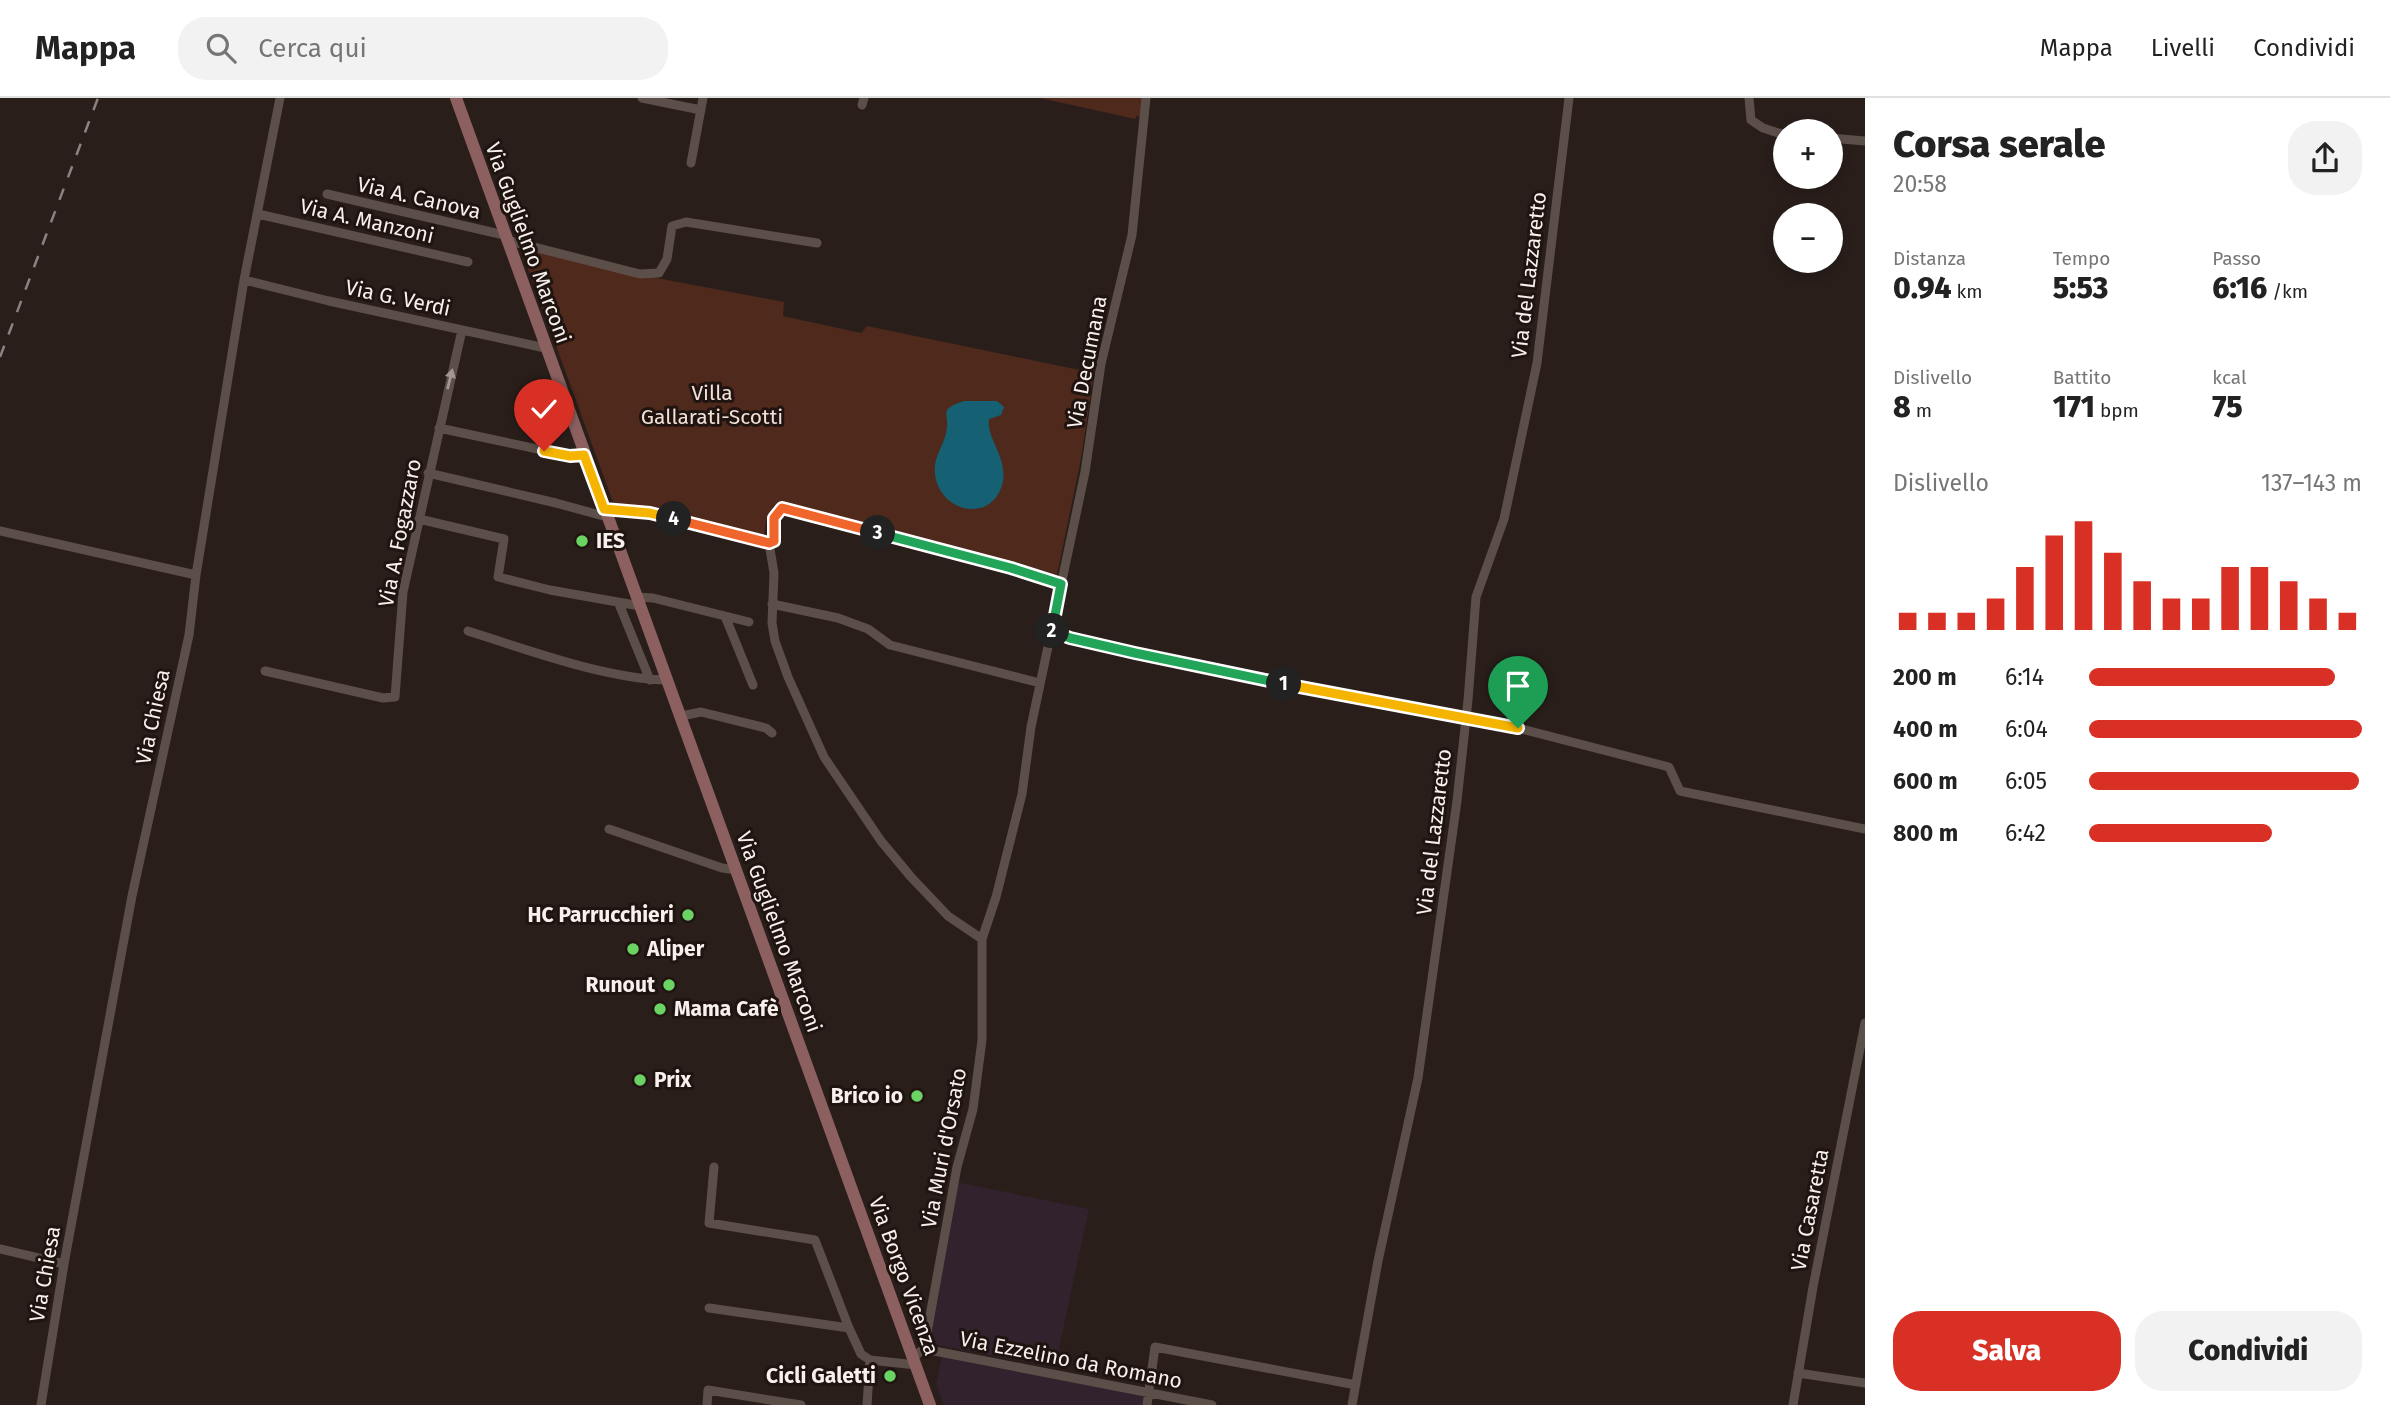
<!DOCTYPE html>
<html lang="it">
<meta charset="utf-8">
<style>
body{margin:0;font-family:"Fira Sans",sans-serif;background:#f2f2f2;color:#222;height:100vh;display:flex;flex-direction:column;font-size:26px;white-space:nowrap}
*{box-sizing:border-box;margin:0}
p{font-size:23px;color:#767676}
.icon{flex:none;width:38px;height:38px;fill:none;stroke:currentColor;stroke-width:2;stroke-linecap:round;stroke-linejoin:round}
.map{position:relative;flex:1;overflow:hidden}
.panel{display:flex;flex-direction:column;background:#fff;width:525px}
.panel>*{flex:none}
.buttons{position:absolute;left:1773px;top:21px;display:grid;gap:14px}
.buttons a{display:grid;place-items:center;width:70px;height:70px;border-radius:50%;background:#fff;box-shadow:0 4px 10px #0003;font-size:35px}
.pin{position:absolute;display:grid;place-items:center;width:60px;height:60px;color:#fff;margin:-72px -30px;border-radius:50% 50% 50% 0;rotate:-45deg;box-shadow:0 0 7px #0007}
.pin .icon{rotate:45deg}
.km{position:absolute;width:35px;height:35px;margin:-18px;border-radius:50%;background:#222;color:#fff;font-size:19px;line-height:35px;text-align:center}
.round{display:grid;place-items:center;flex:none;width:74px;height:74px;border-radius:28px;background:#f2f2f2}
.summary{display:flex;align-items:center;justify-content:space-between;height:119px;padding:0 28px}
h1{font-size:38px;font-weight:800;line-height:52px}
.figures{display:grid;grid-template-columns:repeat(3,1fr);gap:10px;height:119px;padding:7px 28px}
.figures div{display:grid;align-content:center}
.figures b{font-size:30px;font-weight:800}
.figures small{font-size:19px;font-weight:400}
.figures p{font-size:19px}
.chart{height:196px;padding:14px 28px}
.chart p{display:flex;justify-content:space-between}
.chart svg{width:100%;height:126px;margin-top:7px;stroke:#d93025;stroke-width:6}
.primary-button{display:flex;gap:14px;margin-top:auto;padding:14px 28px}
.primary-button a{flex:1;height:80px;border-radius:28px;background:#d93025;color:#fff;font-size:28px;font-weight:800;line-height:80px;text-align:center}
.primary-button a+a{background:#f2f2f2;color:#222}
ul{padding:0 28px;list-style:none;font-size:23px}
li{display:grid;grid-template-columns:112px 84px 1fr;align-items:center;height:52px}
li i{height:18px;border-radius:9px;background:#d93025}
header{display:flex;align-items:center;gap:42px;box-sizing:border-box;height:98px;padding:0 35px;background:#fff;border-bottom:2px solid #e0e0e0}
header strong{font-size:33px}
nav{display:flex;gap:38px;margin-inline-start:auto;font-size:24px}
.search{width:490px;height:63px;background:#f2f2f2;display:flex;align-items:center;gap:18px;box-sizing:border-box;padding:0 24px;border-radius:28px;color:#767676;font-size:26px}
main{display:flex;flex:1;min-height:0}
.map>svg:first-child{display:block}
</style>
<header>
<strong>Mappa</strong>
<div class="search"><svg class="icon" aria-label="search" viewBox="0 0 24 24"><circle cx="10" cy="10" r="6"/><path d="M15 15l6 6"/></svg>Cerca qui</div>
<nav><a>Mappa</a><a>Livelli</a><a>Condividi</a></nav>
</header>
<main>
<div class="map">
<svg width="1865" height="1307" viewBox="0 0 1865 1307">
<rect width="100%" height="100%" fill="#291e1a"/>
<path fill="#32222d" d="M 956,1084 L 1089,1111 L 1055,1269 L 932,1246 L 929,1238 Z
M 942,1259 L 1145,1298 L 1143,1307 L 944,1307 L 936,1286 Z"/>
<path fill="#4e291c" d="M 1040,0 L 1143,0 L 1142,19 L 1137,18 L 1135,21 Z
M 520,149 L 646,178 L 784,204 L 783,218 L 861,235 L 867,228 L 1094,275 L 1080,366 L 1057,477 L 791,409 L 773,408 L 766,423 L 764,438 L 613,404 Z"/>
<path fill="#156072" d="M 964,303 L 997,303 L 1004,309 L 1001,317 L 989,321 C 986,339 1007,359 1003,383 C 994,427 939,415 935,376 C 933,360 943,349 946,335 C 951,315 936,312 964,303 Z"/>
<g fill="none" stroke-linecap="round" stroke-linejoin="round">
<path stroke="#5c4f4a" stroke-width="9" d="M 642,0 L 701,12
M 1749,0 L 1751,22 L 1763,30 L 1785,37
M 862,7 L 864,0
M 1830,40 L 1865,43
M 691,65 L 703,0
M 327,96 L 504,137
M 258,116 L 468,164
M 506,142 L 640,176 L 659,175 L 667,161 L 672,128 L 686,124 L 817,145
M 244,182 L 329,203 L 545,250
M 439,330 L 570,358 L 584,357
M 428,375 L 556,405 L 607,419
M 604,411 L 651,415 L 769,445 L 774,443 L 774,420 L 782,410 L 1011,470 L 1061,486
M 419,421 L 504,441 L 498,479 L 550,492 L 640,508
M 0,433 L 196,477
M 769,445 L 774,475 L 772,525 L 775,543 L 788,579 L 824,659 L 881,743 L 911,779 L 948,818 L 982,841
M 637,499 L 653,500 L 749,524
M 619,506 L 650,582
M 772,506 L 838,520 L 868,531 L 890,547 L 1040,585
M 725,518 L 753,587
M 468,533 C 528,552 606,581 668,582
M 1052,534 L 1232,576 L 1518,630 L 1669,669 L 1680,693 L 1865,731
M 265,573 L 383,600 L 395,599 L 403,494 L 462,232
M 681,618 L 701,614 L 766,630 L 772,635
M 609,731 L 722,770 L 737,772
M 714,1069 L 709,1125 L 815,1142 L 849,1230 L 861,1256 L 870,1262
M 0,1151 L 64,1166
M 709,1210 L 849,1230
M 924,1251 L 1212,1307
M 913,1259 L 924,1251 L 957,1069 L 973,1011 L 982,942 L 982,841 L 996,799 L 1022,696 L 1031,629 L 1085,374 L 1101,266 L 1132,137 L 1146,0
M 1798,1275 L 1865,1285
M 41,1307 L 64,1166 L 132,798 L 189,537 L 196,477 L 244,182 L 280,0
M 707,1307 L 708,1292 L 801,1307
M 867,1307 L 870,1262 L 916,1267
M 1147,1307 L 1155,1249 L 1356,1287
M 1352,1307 L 1378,1163 L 1418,980 L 1457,703 L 1468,602 L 1476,499 L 1504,421 L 1537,265 L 1569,0
M 1793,1307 L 1813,1189 L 1865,925"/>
<path stroke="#8d6060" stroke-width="12" d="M 456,0 L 930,1307"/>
<path stroke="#8c827f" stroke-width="2.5" stroke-dasharray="12 12" stroke-linecap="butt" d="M 0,259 L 98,0"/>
</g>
<defs><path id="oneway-solid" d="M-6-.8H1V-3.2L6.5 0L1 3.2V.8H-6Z" transform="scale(1.75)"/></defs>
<use fill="#a29793" href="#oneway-solid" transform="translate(450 281) rotate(-76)"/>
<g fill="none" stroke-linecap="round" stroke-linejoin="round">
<defs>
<path id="split-1" d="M 1284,586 L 1518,630"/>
<path id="split-2" d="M 1052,533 L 1070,540 L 1135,555 L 1284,586"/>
<path id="split-3" d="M 878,435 L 1011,470 L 1061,486 L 1052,533"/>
<path id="split-4" d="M 674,421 L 769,445 L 774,443 L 774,420 L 782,410 L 878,435"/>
<path id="split-5" d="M 544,353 L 570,358 L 584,357 L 604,411 L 650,415 L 674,421"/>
</defs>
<use href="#split-1" stroke="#fff" stroke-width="14"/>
<use href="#split-2" stroke="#fff" stroke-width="14"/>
<use href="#split-3" stroke="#fff" stroke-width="14"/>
<use href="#split-4" stroke="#fff" stroke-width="14"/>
<use href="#split-5" stroke="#fff" stroke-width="14"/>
<use href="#split-1" stroke="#f5b400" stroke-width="9"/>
<use href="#split-2" stroke="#22a559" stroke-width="9"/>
<use href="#split-3" stroke="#22a559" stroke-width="9"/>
<use href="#split-4" stroke="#f0652b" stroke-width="9"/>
<use href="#split-5" stroke="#f5b400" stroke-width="9"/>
</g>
<g fill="#6ad364" stroke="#1f1410" stroke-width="2.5">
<circle cx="582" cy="443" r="7"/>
<circle cx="688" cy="817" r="7"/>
<circle cx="633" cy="851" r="7"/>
<circle cx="669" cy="887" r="7"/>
<circle cx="660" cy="911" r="7"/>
<circle cx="640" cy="982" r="7"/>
<circle cx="917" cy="998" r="7"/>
<circle cx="890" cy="1278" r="7"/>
</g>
<g text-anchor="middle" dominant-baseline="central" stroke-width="6" stroke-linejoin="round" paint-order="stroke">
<g font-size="21" fill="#f8f0ed" stroke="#1f1410">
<text transform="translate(419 100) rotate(13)">Via A. Canova</text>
<text transform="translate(367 123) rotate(13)">Via A. Manzoni</text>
<text transform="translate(528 145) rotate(70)">Via Guglielmo Marconi</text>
<text transform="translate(1529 177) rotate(-83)">Via del Lazzaretto</text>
<text transform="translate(398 200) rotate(12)">Via G. Verdi</text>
<text transform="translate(1087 264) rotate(-79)">Via Decumana</text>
<text transform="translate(400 435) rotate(-79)">Via A. Fogazzaro</text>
<text transform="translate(153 619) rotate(-78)">Via Chiesa</text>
<text transform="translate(1434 734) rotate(-83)">Via del Lazzaretto</text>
<text transform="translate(779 834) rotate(70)">Via Guglielmo Marconi</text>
<text transform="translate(944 1050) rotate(-79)">Via Muri d'Orsato</text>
<text transform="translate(1810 1112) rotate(-79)">Via Casaretta</text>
<text transform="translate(45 1176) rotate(-80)">Via Chiesa</text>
<text transform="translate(904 1178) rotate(70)">Via Borgo Vicenza</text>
<text transform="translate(1071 1262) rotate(11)">Via Ezzelino da Romano</text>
</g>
<g font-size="21" fill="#f3dfd8" stroke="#1f1410">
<text x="712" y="295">Villa<tspan x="712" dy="24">Gallarati-Scotti</tspan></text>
</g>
<g font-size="21" font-weight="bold" fill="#f8f0ed" stroke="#1f1410" text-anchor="start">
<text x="596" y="443">IES</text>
<text x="674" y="817" text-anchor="end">HC Parrucchieri</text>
<text x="647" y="851">Aliper</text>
<text x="655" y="887" text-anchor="end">Runout</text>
<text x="674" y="911">Mama Cafè</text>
<text x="654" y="982">Prix</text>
<text x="903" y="998" text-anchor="end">Brico io</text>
<text x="876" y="1278" text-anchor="end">Cicli Galetti</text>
</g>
</g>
</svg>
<div class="buttons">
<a>+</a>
<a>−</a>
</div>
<div class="pin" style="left:1518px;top:630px;background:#1e9e55"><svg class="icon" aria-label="arrive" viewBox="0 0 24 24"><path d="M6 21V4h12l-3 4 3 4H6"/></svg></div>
<div class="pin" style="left:544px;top:353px;background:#d93025"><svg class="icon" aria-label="check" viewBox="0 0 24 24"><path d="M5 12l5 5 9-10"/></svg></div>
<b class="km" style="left:1284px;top:586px">1</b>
<b class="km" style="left:1052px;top:533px">2</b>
<b class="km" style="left:878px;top:435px">3</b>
<b class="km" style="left:674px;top:421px">4</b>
</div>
<section class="panel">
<div class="summary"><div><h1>Corsa serale</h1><p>20:58</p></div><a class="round"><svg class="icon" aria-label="share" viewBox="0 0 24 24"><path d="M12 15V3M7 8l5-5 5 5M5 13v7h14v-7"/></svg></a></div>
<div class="figures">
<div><p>Distanza</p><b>0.94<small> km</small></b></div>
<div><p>Tempo</p><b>5:53</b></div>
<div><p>Passo</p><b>6:16<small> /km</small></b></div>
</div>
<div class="figures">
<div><p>Dislivello</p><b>8<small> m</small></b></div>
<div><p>Battito</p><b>171<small> bpm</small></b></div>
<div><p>kcal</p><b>75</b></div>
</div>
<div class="chart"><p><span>Dislivello</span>137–143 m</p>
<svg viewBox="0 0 160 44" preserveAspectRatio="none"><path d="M5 44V38M15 44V38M25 44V38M35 44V33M45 44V22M55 44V11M65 44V6M75 44V17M85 44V27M95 44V33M105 44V33M115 44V22M125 44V22M135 44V27M145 44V33M155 44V38"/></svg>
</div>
<ul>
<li><b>200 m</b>6:14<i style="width:90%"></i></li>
<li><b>400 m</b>6:04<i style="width:100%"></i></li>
<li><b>600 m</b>6:05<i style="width:99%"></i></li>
<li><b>800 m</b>6:42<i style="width:67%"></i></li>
</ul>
<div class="primary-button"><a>Salva</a><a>Condividi</a></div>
</section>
</main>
